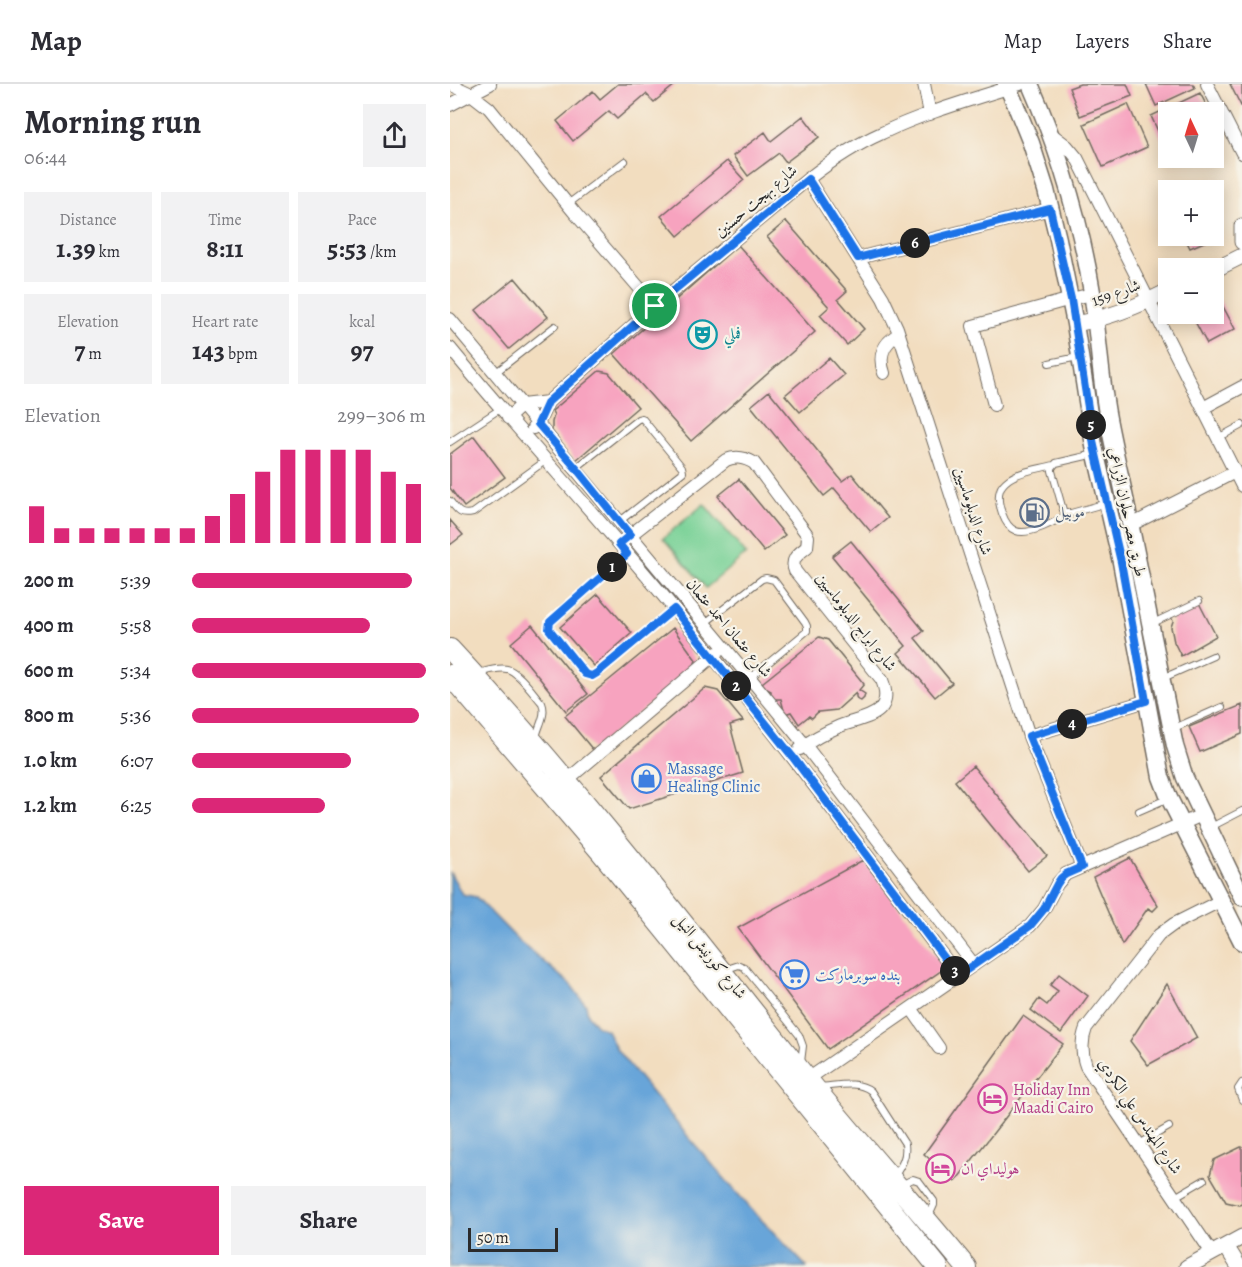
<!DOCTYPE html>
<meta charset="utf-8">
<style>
body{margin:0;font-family:Alegreya,Amiri,serif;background:#f2f2f3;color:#2b2b33;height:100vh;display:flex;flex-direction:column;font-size:22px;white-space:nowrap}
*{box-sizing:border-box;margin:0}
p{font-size:20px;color:#7c7c81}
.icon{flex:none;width:33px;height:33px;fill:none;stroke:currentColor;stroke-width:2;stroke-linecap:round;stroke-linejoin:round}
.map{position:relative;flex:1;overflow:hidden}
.drawer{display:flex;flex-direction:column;background:#fff;width:450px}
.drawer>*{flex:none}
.needle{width:39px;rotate:356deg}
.buttons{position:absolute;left:708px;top:18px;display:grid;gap:12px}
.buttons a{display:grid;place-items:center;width:66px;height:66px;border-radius:0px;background:#fff;box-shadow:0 3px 15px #0003;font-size:30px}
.scale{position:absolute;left:18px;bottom:15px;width:90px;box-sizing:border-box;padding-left:6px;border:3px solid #2b2b2b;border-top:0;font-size:16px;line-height:21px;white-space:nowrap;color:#2b2b2b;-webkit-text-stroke:4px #f7f3e8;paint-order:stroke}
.pin{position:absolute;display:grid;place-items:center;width:51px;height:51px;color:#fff;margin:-26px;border:3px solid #fff;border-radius:50%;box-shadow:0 2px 6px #0007}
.km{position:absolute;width:30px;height:30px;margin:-15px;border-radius:50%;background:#222;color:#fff;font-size:16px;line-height:30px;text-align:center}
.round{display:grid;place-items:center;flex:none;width:63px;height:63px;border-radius:0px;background:#f2f2f3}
.overview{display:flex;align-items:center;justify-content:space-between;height:102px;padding:0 24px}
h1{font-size:33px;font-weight:700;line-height:45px}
.metrics{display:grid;grid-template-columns:repeat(3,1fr);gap:9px;height:102px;padding:6px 24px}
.metrics div{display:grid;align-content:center;border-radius:0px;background:#f2f2f3;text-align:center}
.metrics b{font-size:26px;font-weight:700}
.metrics small{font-size:16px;font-weight:400}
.metrics p{font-size:16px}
.chart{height:168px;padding:12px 24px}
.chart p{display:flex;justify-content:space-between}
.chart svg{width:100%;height:108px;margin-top:6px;stroke:#db2777;stroke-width:6}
.button{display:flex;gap:12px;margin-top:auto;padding:12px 24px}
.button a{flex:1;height:69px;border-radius:0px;background:#db2777;color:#fff;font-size:24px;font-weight:700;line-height:69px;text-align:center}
.button a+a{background:#f2f2f3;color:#2b2b33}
ul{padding:0 24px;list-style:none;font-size:20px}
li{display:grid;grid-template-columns:96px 72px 1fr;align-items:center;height:45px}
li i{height:15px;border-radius:8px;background:#db2777}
header{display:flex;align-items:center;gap:36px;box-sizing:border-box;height:84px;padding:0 30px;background:#fff;border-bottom:2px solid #e1e1e2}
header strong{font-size:28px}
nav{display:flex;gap:33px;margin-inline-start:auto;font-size:21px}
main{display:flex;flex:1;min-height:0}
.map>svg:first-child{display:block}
</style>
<header>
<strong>Map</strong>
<nav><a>Map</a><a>Layers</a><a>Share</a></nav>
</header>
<main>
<section class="drawer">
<div class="overview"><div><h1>Morning run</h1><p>06:44</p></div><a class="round"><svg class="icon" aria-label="share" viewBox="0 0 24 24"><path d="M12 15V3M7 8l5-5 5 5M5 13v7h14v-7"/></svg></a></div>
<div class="metrics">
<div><p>Distance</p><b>1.39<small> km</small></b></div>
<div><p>Time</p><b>8:11</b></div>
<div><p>Pace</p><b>5:53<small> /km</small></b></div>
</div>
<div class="metrics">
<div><p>Elevation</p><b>7<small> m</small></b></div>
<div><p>Heart rate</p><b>143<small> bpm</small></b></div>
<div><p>kcal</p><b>97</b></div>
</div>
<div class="chart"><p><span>Elevation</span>299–306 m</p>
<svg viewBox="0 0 160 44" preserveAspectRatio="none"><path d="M5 44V29M15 44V38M25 44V38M35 44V38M45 44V38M55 44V38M65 44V38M75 44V33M85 44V24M95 44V15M105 44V6M115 44V6M125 44V6M135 44V6M145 44V15M155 44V20"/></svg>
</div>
<ul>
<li><b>200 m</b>5:39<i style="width:94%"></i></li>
<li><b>400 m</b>5:58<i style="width:76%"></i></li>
<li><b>600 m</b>5:34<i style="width:100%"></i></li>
<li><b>800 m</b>5:36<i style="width:97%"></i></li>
<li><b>1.0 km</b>6:07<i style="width:68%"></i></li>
<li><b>1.2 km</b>6:25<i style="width:57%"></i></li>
</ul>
<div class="button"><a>Save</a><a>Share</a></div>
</section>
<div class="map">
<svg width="792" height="1183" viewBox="0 0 792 1183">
<rect width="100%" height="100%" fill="#f7f3e8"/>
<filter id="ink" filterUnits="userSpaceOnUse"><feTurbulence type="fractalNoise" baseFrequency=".0167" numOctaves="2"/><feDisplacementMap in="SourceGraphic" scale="12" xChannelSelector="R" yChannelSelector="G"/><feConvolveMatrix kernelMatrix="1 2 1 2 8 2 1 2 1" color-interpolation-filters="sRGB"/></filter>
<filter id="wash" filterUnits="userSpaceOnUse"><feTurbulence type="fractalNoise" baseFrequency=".008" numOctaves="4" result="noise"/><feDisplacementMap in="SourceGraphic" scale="24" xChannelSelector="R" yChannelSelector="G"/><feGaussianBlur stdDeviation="1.35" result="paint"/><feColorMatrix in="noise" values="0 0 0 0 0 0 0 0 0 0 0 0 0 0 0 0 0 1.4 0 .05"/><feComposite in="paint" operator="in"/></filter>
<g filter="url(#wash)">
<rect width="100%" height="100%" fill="#f2ddbf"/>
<path fill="#f7d1c7" d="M 792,621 L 792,653 L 736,675 L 725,647 Z"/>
<path fill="#78d196" stroke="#527e60" stroke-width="1.5" d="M 254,420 L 296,470 L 256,504 L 213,454 Z"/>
<path fill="#68a5d9" stroke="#4a6882" stroke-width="1.5" d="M 0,788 L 12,810 L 26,813 L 68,856 L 121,901 L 136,921 L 138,931 L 147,942 L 157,946 L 166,965 L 235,1049 L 301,1125 L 357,1183 L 0,1183 Z"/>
<g id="blocks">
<path fill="#f7a3bf" d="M 168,0 L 226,0 L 204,18 L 196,10 L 167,35 L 159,27 L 123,57 L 107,37 L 143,7 L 150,15 Z
M 630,0 L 677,0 L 682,12 L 630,32 L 619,4 Z
M 696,0 L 743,0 L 745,4 L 706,22 Z
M 780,0 L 792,0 L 792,24 Z
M 750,9 L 760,28 L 718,28 L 718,58 L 714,60 L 701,32 Z
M 678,20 L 697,63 L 653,83 L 634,40 Z
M 353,32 L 369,53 L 336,78 L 329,69 L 298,92 L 283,72 L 315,48 L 321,57 Z
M 277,77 L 294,96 L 228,152 L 211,132 Z
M 336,137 L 397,207 L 388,215 L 414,245 L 397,261 L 370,231 L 379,223 L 317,153 Z
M 734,152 L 765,152 L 766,153 L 740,164 Z
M 288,161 L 365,248 L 241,357 L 164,270 Z
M 65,194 L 98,233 L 59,265 L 26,226 Z
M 769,215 L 785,245 L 757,260 L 741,230 L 764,230 L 764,218 Z
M 379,274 L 394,291 L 350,328 L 335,311 Z
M 149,287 L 159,289 L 188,323 L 126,376 L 102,347 L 102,338 L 104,331 L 102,327 Z
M 319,307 L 392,397 L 402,390 L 438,434 L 421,448 L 384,404 L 374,412 L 301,322 Z
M 24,352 L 55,393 L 14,423 L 0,404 L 0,370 Z
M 289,395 L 335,451 L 314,468 L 268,412 Z
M 0,436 L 13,451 L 0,461 Z
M 401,457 L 474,547 L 465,554 L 502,599 L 485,613 L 448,569 L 456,562 L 382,472 Z
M 148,510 L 182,549 L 144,582 L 110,543 Z
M 749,519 L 766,552 L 731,572 L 724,558 L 721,543 L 723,537 L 721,533 Z
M 82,541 L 138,610 L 116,627 L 61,559 Z
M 223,544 L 246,576 L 243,585 L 143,666 L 115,632 Z
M 369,553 L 378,556 L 414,600 L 409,606 L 415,610 L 414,614 L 411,617 L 408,616 L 406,613 L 406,609 L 387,626 L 368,628 L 362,634 L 359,632 L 349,640 L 341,628 L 335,630 L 331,615 L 324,615 L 321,612 L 321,607 L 317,605 L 312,599 Z
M 255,604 L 268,607 L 293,637 L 280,641 L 293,689 L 179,725 L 151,692 Z
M 792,621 L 792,650 L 750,668 L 739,643 Z
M 523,682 L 597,772 L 578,787 L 505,697 Z
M 680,774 L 708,822 L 703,827 L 698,824 L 672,861 L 643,793 Z
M 413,776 L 495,884 L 378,965 L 288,844 Z
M 609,890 L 638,912 L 611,949 L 581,926 L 589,915 L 597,921 L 608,907 L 600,901 Z
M 717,900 L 747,954 L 698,981 L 680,957 Z
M 573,932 L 613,960 L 505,1098 L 474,1070 Z
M 791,1063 L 792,1063 L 792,1120 L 789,1121 L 776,1118 L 760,1091 L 764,1076 Z"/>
</g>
</g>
<g filter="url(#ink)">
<use href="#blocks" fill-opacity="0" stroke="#71695f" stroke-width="1.5"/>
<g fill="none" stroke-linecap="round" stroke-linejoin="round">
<defs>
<path id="service" d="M 118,120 L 175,77
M 599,279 L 628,273
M 45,289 L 105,242
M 768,354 L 792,341
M 0,358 L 50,325
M 645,370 L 606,379 L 602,384 L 602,387 L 613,426 L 618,429 L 621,429 L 657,419
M 604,381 C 589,385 570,387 559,395 C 555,398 551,402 550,406 C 546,417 554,443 566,447 C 579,452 608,437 618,429
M 126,384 L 188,335 L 192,334 L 232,383 L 233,388 L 170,437
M 0,417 C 8,427 10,432 23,429 L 95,377
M 177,470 L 99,540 L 100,547 L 135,590 L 140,592 L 147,589 L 224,525
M 255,539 L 312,495 L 316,494 L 324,496 L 355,538 L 357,542 L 357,547 L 300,594
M 701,540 L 749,517
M 28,589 C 37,587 48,583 57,585 C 68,587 84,610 92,619 C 97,631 88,642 86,654
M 713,594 L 763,572
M 722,645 L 772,623
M 689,727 L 719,714
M 759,744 L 792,727
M 274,886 L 289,881 L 294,883 L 349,951 L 353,962 L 351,978
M 792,999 L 788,1005 L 792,1016
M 370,1003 C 387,1002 407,996 421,1007 L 455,1060 C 457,1074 451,1082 444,1093
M 689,1060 L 719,1043
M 451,1101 L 463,1095 L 469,1097 L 484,1117 L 484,1121 L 479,1132
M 725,1113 L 754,1096"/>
<path id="minor" d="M 474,0 L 480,30
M 757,0 L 792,69
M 4,2 L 21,10 L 39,24 L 124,128 L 205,222
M 0,21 L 40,0
M 600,49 L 617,62 L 627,74 L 792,402
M 358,95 L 433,214 L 447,244 L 579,652 L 632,783
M 408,174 L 600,125
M 0,235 L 300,594 L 355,661 L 524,881
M 0,264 C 73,353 152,437 225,526 C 323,645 415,768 508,892
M 434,289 C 428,272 433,259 449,250
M 544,321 L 523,242 L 621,215 L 642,210
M 753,324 L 792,303
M 58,334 L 72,321 L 98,318
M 83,344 L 88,340 L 98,318 L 205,222 L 358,95 C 381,77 405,61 432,49 C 476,28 524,15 570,0
M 681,441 L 785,388
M 174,456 L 276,376 C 286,372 294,373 304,379 L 356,449 L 358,453 L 357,463 C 348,470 340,475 345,487 L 432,596 C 446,632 414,633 390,642 C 376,648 362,655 350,665
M 579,652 L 696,617
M 116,697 L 267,569
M 461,924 L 489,964
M 358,995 L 580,842 L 594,825 L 607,800 L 616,790 L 752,731
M 762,1169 L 636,982 C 631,968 631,957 636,944 L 709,851 L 724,840 L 770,817"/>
<path id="tertiary" d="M 792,142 L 792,158
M 764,186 L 792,172
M 625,240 C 658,234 689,222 718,207
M 776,1162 L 789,1183
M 737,1183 L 792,1153"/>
<path id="secondary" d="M 556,0 L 564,17 L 581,59 L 596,106 L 608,155 L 625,240 L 644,362 L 671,478 L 711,693 L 719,714 L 792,858
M 580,0 C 609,66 630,136 642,208 C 648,248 650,289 657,329 C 664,368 674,406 681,444 C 696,517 710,589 725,662 L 735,694 L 792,813"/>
<path id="trunk" d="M 0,565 C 124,698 236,843 350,986 C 404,1053 462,1117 516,1183
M 0,591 L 151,768 L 488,1183"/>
</defs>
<use href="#service" stroke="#71695f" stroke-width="8"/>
<use href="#minor" stroke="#71695f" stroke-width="14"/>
<use href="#tertiary" stroke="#71695f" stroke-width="17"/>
<use href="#secondary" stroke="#71695f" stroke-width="19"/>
<use href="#trunk" stroke="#71695f" stroke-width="22"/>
<use href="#service" stroke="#fff" stroke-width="6"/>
<use href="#minor" stroke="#fff" stroke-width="12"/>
<use href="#tertiary" stroke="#fff" stroke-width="15"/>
<use href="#secondary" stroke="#fff" stroke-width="16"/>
<use href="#trunk" stroke="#fff" stroke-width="20"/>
</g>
</g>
<g fill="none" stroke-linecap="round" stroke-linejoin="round" filter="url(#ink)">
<defs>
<path id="route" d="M 358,95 L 408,174 L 600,125 L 621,215 L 644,362 L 671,478 L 696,617 L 579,652 L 632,783 L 616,790 L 611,794 L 607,800 L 594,825 L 580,842 L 508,892 L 342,672 L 224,525 L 147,589 L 142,592 L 135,590 L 99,545 L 100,538 L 177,470 L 169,460 L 180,451 L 126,384 L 88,340 L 98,318 L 205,222 Z"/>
</defs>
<use href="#route" stroke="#fff" stroke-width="12"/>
<use href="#route" stroke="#1a73e8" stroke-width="8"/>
</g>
<defs>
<symbol id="theatre-ring" viewBox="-11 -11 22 22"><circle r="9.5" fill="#f7f3e8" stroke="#0f9aa8" stroke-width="1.5"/><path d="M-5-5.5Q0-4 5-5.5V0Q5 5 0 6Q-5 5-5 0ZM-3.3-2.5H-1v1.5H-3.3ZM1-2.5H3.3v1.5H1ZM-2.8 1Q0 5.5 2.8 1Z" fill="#0f9aa8"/></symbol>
<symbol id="fuel-ring" viewBox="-11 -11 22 22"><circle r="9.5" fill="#f7f3e8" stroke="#5c6f8a" stroke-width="1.5"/><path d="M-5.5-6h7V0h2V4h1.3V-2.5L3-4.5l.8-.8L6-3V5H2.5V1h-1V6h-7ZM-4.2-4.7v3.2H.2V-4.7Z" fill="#5c6f8a"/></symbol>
<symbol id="shop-ring" viewBox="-11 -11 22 22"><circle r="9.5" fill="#f7f3e8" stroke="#3f7fe0" stroke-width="1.5"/><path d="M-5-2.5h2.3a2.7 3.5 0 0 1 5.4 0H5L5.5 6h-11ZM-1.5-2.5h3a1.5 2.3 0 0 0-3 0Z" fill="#3f7fe0"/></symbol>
<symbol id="supermarket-ring" viewBox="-11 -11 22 22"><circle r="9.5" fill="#f7f3e8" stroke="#3f7fe0" stroke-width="1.5"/><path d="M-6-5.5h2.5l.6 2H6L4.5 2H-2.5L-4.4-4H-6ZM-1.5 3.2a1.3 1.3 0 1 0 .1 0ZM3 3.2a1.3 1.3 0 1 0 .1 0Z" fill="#3f7fe0"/></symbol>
<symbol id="hotel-ring" viewBox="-11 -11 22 22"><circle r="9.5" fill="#f7f3e8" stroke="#d1479c" stroke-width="1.5"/><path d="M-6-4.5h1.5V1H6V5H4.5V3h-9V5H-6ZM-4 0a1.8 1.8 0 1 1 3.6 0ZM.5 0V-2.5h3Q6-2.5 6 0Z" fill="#d1479c"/></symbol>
</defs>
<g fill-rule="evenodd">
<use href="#theatre-ring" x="236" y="234" width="33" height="33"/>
<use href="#fuel-ring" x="568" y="412" width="33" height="33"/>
<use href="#shop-ring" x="180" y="678" width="33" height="33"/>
<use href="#supermarket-ring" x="328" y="874" width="33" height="33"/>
<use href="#hotel-ring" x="526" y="998" width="33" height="33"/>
<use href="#hotel-ring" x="474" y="1068" width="33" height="33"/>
</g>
<g text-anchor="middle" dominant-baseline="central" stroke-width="4.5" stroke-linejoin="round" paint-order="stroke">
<g font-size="16" fill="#2b2b2b" stroke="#f7f3e8">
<text transform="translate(306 117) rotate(-40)">شارع بهجت حسنين</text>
<text transform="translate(666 209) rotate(-20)">شارع 159</text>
<text transform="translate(523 427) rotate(72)">شارع الدبلوماسيين</text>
<text transform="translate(677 428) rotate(78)">طريق مصر حلوان الزراعي</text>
<text transform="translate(406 538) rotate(52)">شارع ابراج الدبلوماسيين</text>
<text transform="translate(279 544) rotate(50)">شارع عثمان احمد عثمان</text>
<text transform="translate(260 872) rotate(51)">شارع كورنيش النيل</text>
<text transform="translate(690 1032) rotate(56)">شارع المهندس علي الكردي</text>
</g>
<g font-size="16" fill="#0d838f" stroke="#f7f3e8" text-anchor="start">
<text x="274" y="250">فملي</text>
</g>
<g font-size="16" fill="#4e5e75" stroke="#f7f3e8" text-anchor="start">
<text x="605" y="428">موبيل</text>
</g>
<g font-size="16" fill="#366cbe" stroke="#f7f3e8" text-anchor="start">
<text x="217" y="685">Massage<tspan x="217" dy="18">Healing Clinic</tspan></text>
<text x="365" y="891">بنده سوبرماركت</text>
</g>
<g font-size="16" fill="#b23c85" stroke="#f7f3e8" text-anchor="start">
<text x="563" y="1006">Holiday Inn<tspan x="563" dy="18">Maadi Cairo</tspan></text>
<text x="511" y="1085">هوليداي ان</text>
</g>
</g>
</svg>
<div class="buttons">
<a><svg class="needle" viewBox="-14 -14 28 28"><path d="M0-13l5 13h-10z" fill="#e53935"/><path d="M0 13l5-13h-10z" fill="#7c7c81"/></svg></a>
<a>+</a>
<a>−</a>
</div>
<div class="scale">50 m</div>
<div class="pin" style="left:205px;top:222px;background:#1e9e55"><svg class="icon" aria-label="arrive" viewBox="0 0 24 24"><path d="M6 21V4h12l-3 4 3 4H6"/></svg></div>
<b class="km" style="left:162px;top:483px">1</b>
<b class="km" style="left:286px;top:602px">2</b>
<b class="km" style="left:505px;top:887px">3</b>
<b class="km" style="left:622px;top:640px">4</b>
<b class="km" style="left:641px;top:341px">5</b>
<b class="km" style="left:465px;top:159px">6</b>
</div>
</main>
